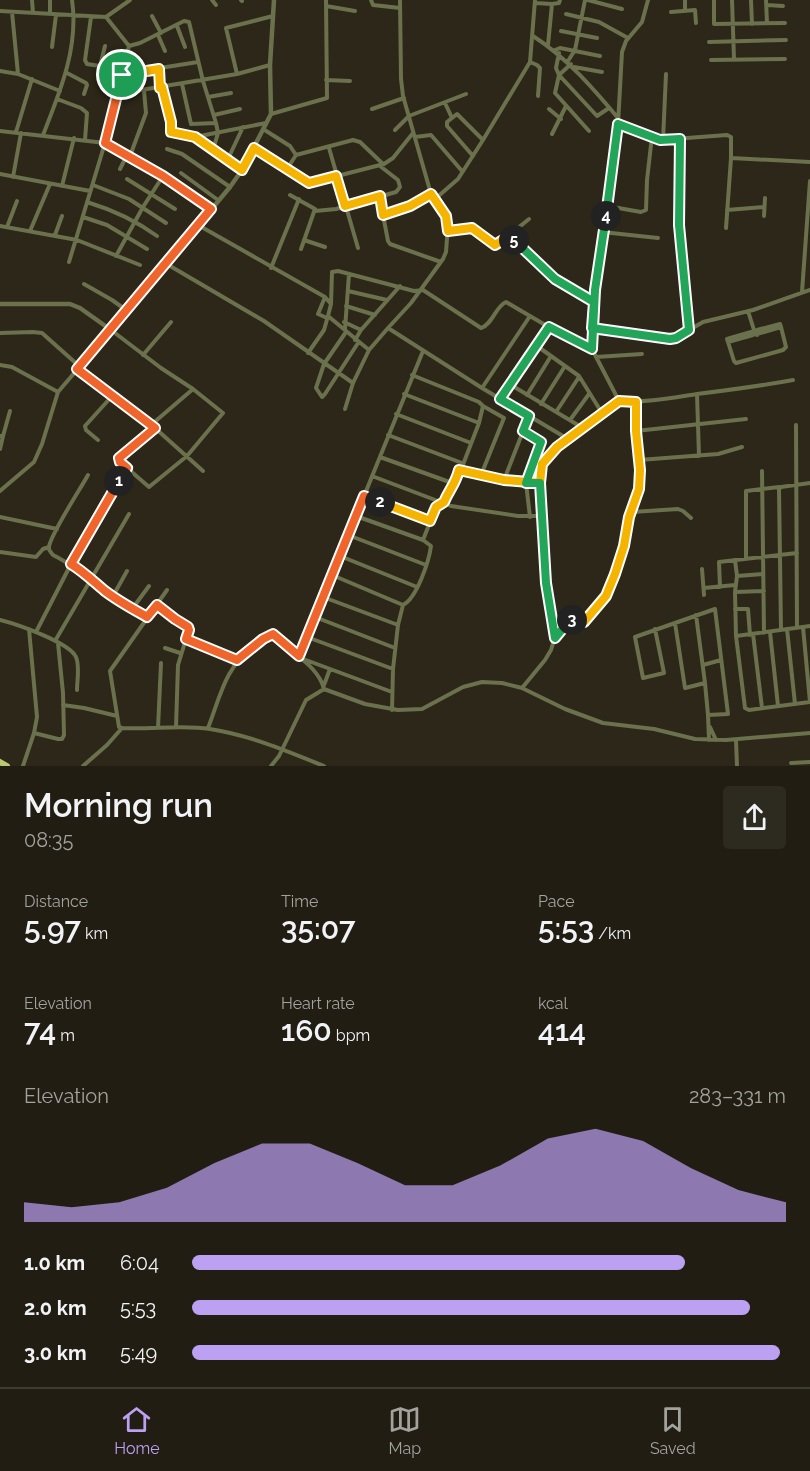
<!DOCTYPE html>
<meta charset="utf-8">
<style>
body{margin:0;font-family:Raleway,sans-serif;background:#2d2a20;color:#f1f3f6;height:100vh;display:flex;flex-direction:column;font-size:22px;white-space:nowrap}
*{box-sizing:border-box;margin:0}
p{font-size:20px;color:#a2a29f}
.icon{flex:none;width:33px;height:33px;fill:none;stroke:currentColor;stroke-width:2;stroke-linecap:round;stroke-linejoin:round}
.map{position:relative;height:766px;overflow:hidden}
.details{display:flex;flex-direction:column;background:#211d12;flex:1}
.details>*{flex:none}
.pin{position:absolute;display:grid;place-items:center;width:51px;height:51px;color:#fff;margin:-26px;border:3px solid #fff;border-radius:50%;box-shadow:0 2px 6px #0007}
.km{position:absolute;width:30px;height:30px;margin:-15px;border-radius:50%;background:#222;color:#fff;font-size:16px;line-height:30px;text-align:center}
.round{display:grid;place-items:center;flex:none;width:63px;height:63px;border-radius:6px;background:#2d2a20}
.summary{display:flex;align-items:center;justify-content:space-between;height:102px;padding:0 24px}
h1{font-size:33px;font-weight:600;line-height:45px}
.metrics{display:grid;grid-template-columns:repeat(3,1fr);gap:9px;height:102px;padding:6px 24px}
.metrics div{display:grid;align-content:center}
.metrics b{font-size:30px;font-weight:600}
.metrics small{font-size:16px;font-weight:400}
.metrics p{font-size:16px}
.chart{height:168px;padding:12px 24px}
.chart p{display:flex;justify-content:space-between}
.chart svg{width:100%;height:108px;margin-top:6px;fill:#bca0f2;opacity:.7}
ul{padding:0 24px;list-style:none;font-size:20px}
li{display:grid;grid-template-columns:96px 72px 1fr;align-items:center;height:45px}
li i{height:15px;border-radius:8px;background:#bca0f2}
.menu{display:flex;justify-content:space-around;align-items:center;height:84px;border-top:2px solid #3e3b32;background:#211d12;font-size:16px;color:#a2a29f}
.menu a{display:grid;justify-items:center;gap:3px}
.menu .current{color:#bca0f2}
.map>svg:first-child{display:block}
</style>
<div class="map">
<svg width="810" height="766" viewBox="0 0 810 766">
<rect width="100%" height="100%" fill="#2c2718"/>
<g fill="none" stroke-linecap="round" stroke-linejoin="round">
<path stroke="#6a714c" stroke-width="4" d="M 32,0 L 33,13
M 50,0 L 50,14
M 212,0 L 216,5
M 241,0 L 242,1
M 371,0 L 373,5 L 400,8
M 400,0 L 401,79 L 403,96 L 431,194 L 446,216 L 448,225 L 446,252 L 443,259 L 411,303 L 388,328 L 482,388 L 568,439
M 588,0 L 622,9
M 685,0 L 685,11
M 714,0 L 714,24 L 785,23
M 732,0 L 734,59
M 751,0 L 752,24
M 766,0 L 767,23
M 535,3 L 552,4 L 548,45
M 552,4 L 559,3 L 560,0
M 767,5 L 783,6
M 326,6 L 355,11
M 0,11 L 106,17 L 130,0
M 12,12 L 18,74
M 671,12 L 695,10 L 696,23
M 566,14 L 599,22 L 628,38
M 152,16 L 161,33
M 91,17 L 85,60 L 87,64 L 100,66 L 105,46
M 177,26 L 185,47
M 561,31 L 597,38
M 158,35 L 165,51
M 533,36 C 567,58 592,87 618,118
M 709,42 L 786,40
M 129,46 L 140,43 L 184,21 L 189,22 L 203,81 L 216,123 L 218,133 L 213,150
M 52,47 L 56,15
M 555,50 L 560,48 L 600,56
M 559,53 L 556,68 L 559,75 L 555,93 L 589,131
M 711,60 L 785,59
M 568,61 L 575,50 L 585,0
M 530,62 L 537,65 L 540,68 L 538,96
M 571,64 L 559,75 L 597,116 L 609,108
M 574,67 L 602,72
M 159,69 L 160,88
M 0,71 L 18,74 L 60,91
M 67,73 L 86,83 L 87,85 L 84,94
M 122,74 L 198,62
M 237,74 L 226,28 L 273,16
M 326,80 L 350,81
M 182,84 L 191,124 L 216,123
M 162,87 L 171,120 L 171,132 L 174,134 L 195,137 L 266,123
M 117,94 L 237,74 L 270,65
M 208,97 L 231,93
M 57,99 L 81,108 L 87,113 L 85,140
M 445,103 L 452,118
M 372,109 L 404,98
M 549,109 L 561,119
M 271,114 L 327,98 L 326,0
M 214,115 L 240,109
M 618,124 L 660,140 L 727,135 L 731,137 L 731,158 L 810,162
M 263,129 L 290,146 L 296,155 L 353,140 L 360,142 L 383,164
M 395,130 L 409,116 L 466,94
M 0,131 L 105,143 L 163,176 L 211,209
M 16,132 L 32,79
M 552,134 L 566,106
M 43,135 C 60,92 79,47 72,0
M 415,137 L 431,135 L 462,171
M 196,138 L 242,170
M 680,139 L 679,225 L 689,330
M 483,140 L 530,62 L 535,0
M 663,140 L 666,74
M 254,148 L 310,183 L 384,164 L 393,158 L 413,133
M 329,148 L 358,248
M 167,149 L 182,154 L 230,187
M 130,156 L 146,113 L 144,91
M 227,161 L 243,127
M 120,169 L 127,155
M 287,169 L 296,155
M 181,173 L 218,200
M 0,174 L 90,191
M 13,177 L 21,133
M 127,179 L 175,209
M 93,185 L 129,199 L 166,223
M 62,186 L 74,138
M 431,194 L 410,206 L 383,215 L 388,241 L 390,244 L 441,262
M 290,195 L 315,209 L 301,249
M 380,196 L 383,215
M 435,199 L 458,179 L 483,140 L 457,114 L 447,122 L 447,126 L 473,156
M 87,202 C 113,210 135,220 157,236
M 607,206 L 641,212 L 646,210 L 647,180 L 652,136
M 727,210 L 764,207
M 315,211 L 336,209 L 396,192 L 400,187 L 398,180 L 380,166
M 764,216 L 765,198
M 83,217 L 107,225 L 147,249
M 198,225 L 325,297 L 331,304 L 328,316 L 369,350
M 0,226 L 77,240 L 140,265
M 7,227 L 17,201
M 726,228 L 731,158
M 30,231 L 50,184
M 448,231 L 472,228 L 495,245 L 507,237 L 529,219
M 602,232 L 658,238
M 55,235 L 62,216
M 509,236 L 555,279 L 594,302
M 304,240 L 325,247
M 116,256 L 143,207 L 163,176
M 69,262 L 105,143 L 129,46 L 106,17
M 165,263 L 264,321 L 353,383
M 271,268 L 299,199
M 84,284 L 112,300 L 126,310
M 348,291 L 387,300
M 802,292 L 810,181
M 325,297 L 318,314 L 327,318
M 331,304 L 332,272 L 338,271 L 414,291 L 423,290 L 481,328 C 493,324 495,307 506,302 L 564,336 L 592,349
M 346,306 L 375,315
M 748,311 L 754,330 L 758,331 L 757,335 L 752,333 L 754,330
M 344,322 L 361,330
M 592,328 L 595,290 L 618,124 L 622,52 L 626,41 L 642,22 L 648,0
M 345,329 L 349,274
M 757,330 L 780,324 L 781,327
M 346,332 L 324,364 L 316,388 L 322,397 L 325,394 L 358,343
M 0,333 L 33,332 L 42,333 L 79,366
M 757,334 L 781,327
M 355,340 L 361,330 L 400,286
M 728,342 L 734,361 L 736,363 L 783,350 L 786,347 L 781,327
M 728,342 L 727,339 L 751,332
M 728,342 L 753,335
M 537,346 L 579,376 L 602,413
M 308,353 L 324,330 L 328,316
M 143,355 L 171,322
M 596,357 L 642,354
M 0,365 L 12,367 L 58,392
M 77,369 L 155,428 L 203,471
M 412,375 L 479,402 L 483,406 L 479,423 L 454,488 L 447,493 L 444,502 L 436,507 L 423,540
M 511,385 L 583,428
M 482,388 L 530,316
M 404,394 L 479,423
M 697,394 L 699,456
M 527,395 L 551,356
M 500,399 L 549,327
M 619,401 C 645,403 671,398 697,394 C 729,390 761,386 793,380
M 541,404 L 565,366
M 345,409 L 353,383 L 369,350 L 388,328
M 556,412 L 579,377
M 396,414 L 471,443
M 570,420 L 589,394
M 151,425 L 193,389
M 796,425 L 797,628
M 523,431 L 541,443 L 526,483 L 530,517
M 636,431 L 746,419
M 388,435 L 462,463
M 0,436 L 3,436 L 0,449
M 3,436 L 10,411
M 98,440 L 86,430 L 85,426 L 113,395
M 380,457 L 455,484
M 639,460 L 718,454 L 742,447
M 459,470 L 504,480 L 540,483
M 762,471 L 764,633
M 88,475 C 81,488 50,535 49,547 C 48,550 51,552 53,555 C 87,572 113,599 147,617
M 481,475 L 504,418 L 483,406
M 372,476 L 451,506 L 518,516 L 542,516
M 504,480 L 529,416
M 0,491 L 34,462 L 42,444 L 58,392 L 111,330 L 161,368 L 193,389 L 223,413 L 187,456 L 149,487 L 118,460 L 155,428
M 364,496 L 430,521
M 632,512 L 678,509 L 683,511 L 691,518
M 356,516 L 423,540 L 431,546 C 429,561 417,598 403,605 L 398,625
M 0,517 L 57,529
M 348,535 L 426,565
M 0,552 L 36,557 L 43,549 L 49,547
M 340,556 L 417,587
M 746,558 L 746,491 L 779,487
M 735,560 L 737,576
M 702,569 L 704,595
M 332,575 L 403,605
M 720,587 L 719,562 L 797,553
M 704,588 L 735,585
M 764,591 L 735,592 L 736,636 L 745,708 L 749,710 L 810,702
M 735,592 L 737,576 L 763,574
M 113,596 L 127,571
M 323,597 L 398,625 L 393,669 L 392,710
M 157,605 L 175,619 L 188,627 L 189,630 L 186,639
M 132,609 L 149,586
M 735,609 L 748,609 L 750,635
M 315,617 L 395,648
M 0,620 C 16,624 69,642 76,657 C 80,666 77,681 77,690
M 675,623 L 685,688 L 705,683 L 696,615
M 803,627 L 810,702
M 655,629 L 664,673 L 643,678 L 635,637 L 715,609 L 728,714 L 708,715 L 709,740
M 787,629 L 795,704
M 781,630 L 779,489 L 781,487 L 810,483
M 36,632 L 71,564 L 127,468
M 770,632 L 778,706
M 753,634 L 762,708
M 736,636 L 810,626
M 307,637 L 393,669
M 555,637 L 569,621 L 584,622 L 606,596 L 615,574 L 624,546 L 629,517 L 639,489 L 640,470 L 636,431 L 636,402
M 55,641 L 129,514
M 165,648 L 180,653
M 299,656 L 423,351
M 306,660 L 392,692
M 703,665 L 721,660
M 705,683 L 708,715
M 324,685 L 330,669
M 522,688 L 545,660 L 551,650 L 555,637 L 546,583 L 540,487 L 542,464 L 557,447 L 619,401 L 592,349 L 592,328 L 674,339 L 703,322 L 753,310 L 810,290
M 63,705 L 84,708 L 117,716
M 176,727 L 178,665 L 186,639 L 237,660
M 710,727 L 716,740
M 122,728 L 119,727 L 110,671 L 167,590
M 158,728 L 161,663
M 208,728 C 221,694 225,668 255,644 C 262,639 267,634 276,635 C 282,641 287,648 293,652 C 306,662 320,673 324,689
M 34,733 L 58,739 L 62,739 L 64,735 L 63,693 L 58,643
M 736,740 L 737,766
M 791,763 L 810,762
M 23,766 L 34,733 L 37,717 L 29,629
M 83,766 L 107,745 L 122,728 C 151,730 181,724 210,729 C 249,735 287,751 324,766
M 271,766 L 279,756 L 306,700 L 324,689 L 365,704 L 398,710 L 422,709 L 463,687 L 482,682 L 502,683 L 522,688 L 565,709 L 603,723 L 654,729 L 695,739 L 726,740 L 810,733"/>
<path stroke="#6a714c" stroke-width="4.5" d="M 0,304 L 70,304 L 80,308 L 111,330 L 230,187 L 242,170 L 271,114 L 270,65 L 274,0"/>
<path stroke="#bbc872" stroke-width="6" d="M 0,762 L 7,766"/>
</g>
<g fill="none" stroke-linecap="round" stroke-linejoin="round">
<defs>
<path id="split-1" d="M 119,481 L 127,468 L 120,462 L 119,458 L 155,428 L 77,369 L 211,209 L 163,176 L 105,143 L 122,75"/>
<path id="split-2" d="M 119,481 L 71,564 C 84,572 94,582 105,591 C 118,601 133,609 147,617 L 157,605 L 175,619 L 188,627 L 189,630 L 186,639 L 237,660 L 263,639 L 273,634 L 299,656 L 364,496 L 380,502"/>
<path id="split-3" d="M 380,502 L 430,521 L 436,507 L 444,502 C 449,490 455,485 459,470 L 504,480 L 540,483 L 542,464 L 557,447 L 619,401 L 636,402 L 636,431 L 640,470 L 639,489 L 629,517 L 624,546 L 615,574 L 606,596 L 584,622 L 572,620"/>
<path id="split-4" d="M 572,620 L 569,621 L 555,638 L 546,583 L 540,483 L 526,483 L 541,442 L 523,431 L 529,416 L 500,399 L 549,327 L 592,349 L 595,290 L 606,216"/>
<path id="split-5" d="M 514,240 L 555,279 L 594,302 L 592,328 L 670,339 L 676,338 L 689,330 L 679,225 L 680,139 L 660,140 L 618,124 L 606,216"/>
<path id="split-6" d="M 122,75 L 159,69 L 160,88 L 162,87 L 171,122 L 171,132 L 195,137 L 242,170 L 254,148 L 309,183 L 336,176 L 345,206 L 380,196 L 383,215 L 410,206 L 431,194 L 446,216 L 448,231 L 472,228 L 495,245 L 509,236 L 514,240"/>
</defs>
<use href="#split-1" stroke="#fff" stroke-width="12"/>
<use href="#split-2" stroke="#fff" stroke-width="12"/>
<use href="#split-3" stroke="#fff" stroke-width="12"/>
<use href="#split-4" stroke="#fff" stroke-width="12"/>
<use href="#split-5" stroke="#fff" stroke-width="12"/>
<use href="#split-6" stroke="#fff" stroke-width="12"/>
<use href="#split-1" stroke="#f0652b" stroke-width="8"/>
<use href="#split-2" stroke="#f0652b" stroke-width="8"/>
<use href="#split-3" stroke="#f5b400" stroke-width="8"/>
<use href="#split-4" stroke="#22a559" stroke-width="8"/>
<use href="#split-5" stroke="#22a559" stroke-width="8"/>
<use href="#split-6" stroke="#f5b400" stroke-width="8"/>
</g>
</svg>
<div class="pin" style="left:122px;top:75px;background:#1e9e55"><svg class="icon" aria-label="arrive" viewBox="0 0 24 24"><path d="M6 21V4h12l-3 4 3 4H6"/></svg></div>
<b class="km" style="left:119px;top:481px">1</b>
<b class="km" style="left:380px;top:502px">2</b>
<b class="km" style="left:572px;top:620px">3</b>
<b class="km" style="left:606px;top:216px">4</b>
<b class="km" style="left:514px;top:240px">5</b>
</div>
<section class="details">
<div class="summary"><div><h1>Morning run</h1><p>08:35</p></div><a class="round"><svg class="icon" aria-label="share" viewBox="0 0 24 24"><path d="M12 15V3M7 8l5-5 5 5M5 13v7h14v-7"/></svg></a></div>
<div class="metrics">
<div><p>Distance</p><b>5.97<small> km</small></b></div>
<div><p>Time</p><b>35:07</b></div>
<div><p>Pace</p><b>5:53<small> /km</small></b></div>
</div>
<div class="metrics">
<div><p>Elevation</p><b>74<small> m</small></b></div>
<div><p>Heart rate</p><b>160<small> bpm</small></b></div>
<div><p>kcal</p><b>414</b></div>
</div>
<div class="chart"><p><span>Elevation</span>283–331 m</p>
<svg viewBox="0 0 160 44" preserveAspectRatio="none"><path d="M0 44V36L10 38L20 36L30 30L40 20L50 12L60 12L70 20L80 29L90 29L100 21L110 10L120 6L130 11L140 22L150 31L160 36V44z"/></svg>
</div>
<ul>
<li><b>1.0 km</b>6:04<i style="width:83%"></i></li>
<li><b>2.0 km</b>5:53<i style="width:94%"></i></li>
<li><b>3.0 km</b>5:49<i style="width:99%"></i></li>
</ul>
</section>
<nav class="menu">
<a class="current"><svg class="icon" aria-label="home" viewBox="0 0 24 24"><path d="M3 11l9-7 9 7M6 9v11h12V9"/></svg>Home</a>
<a><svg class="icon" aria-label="map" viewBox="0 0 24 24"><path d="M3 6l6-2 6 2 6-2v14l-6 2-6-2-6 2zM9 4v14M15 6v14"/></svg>Map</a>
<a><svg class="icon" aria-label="saved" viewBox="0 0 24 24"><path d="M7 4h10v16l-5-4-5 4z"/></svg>Saved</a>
</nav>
